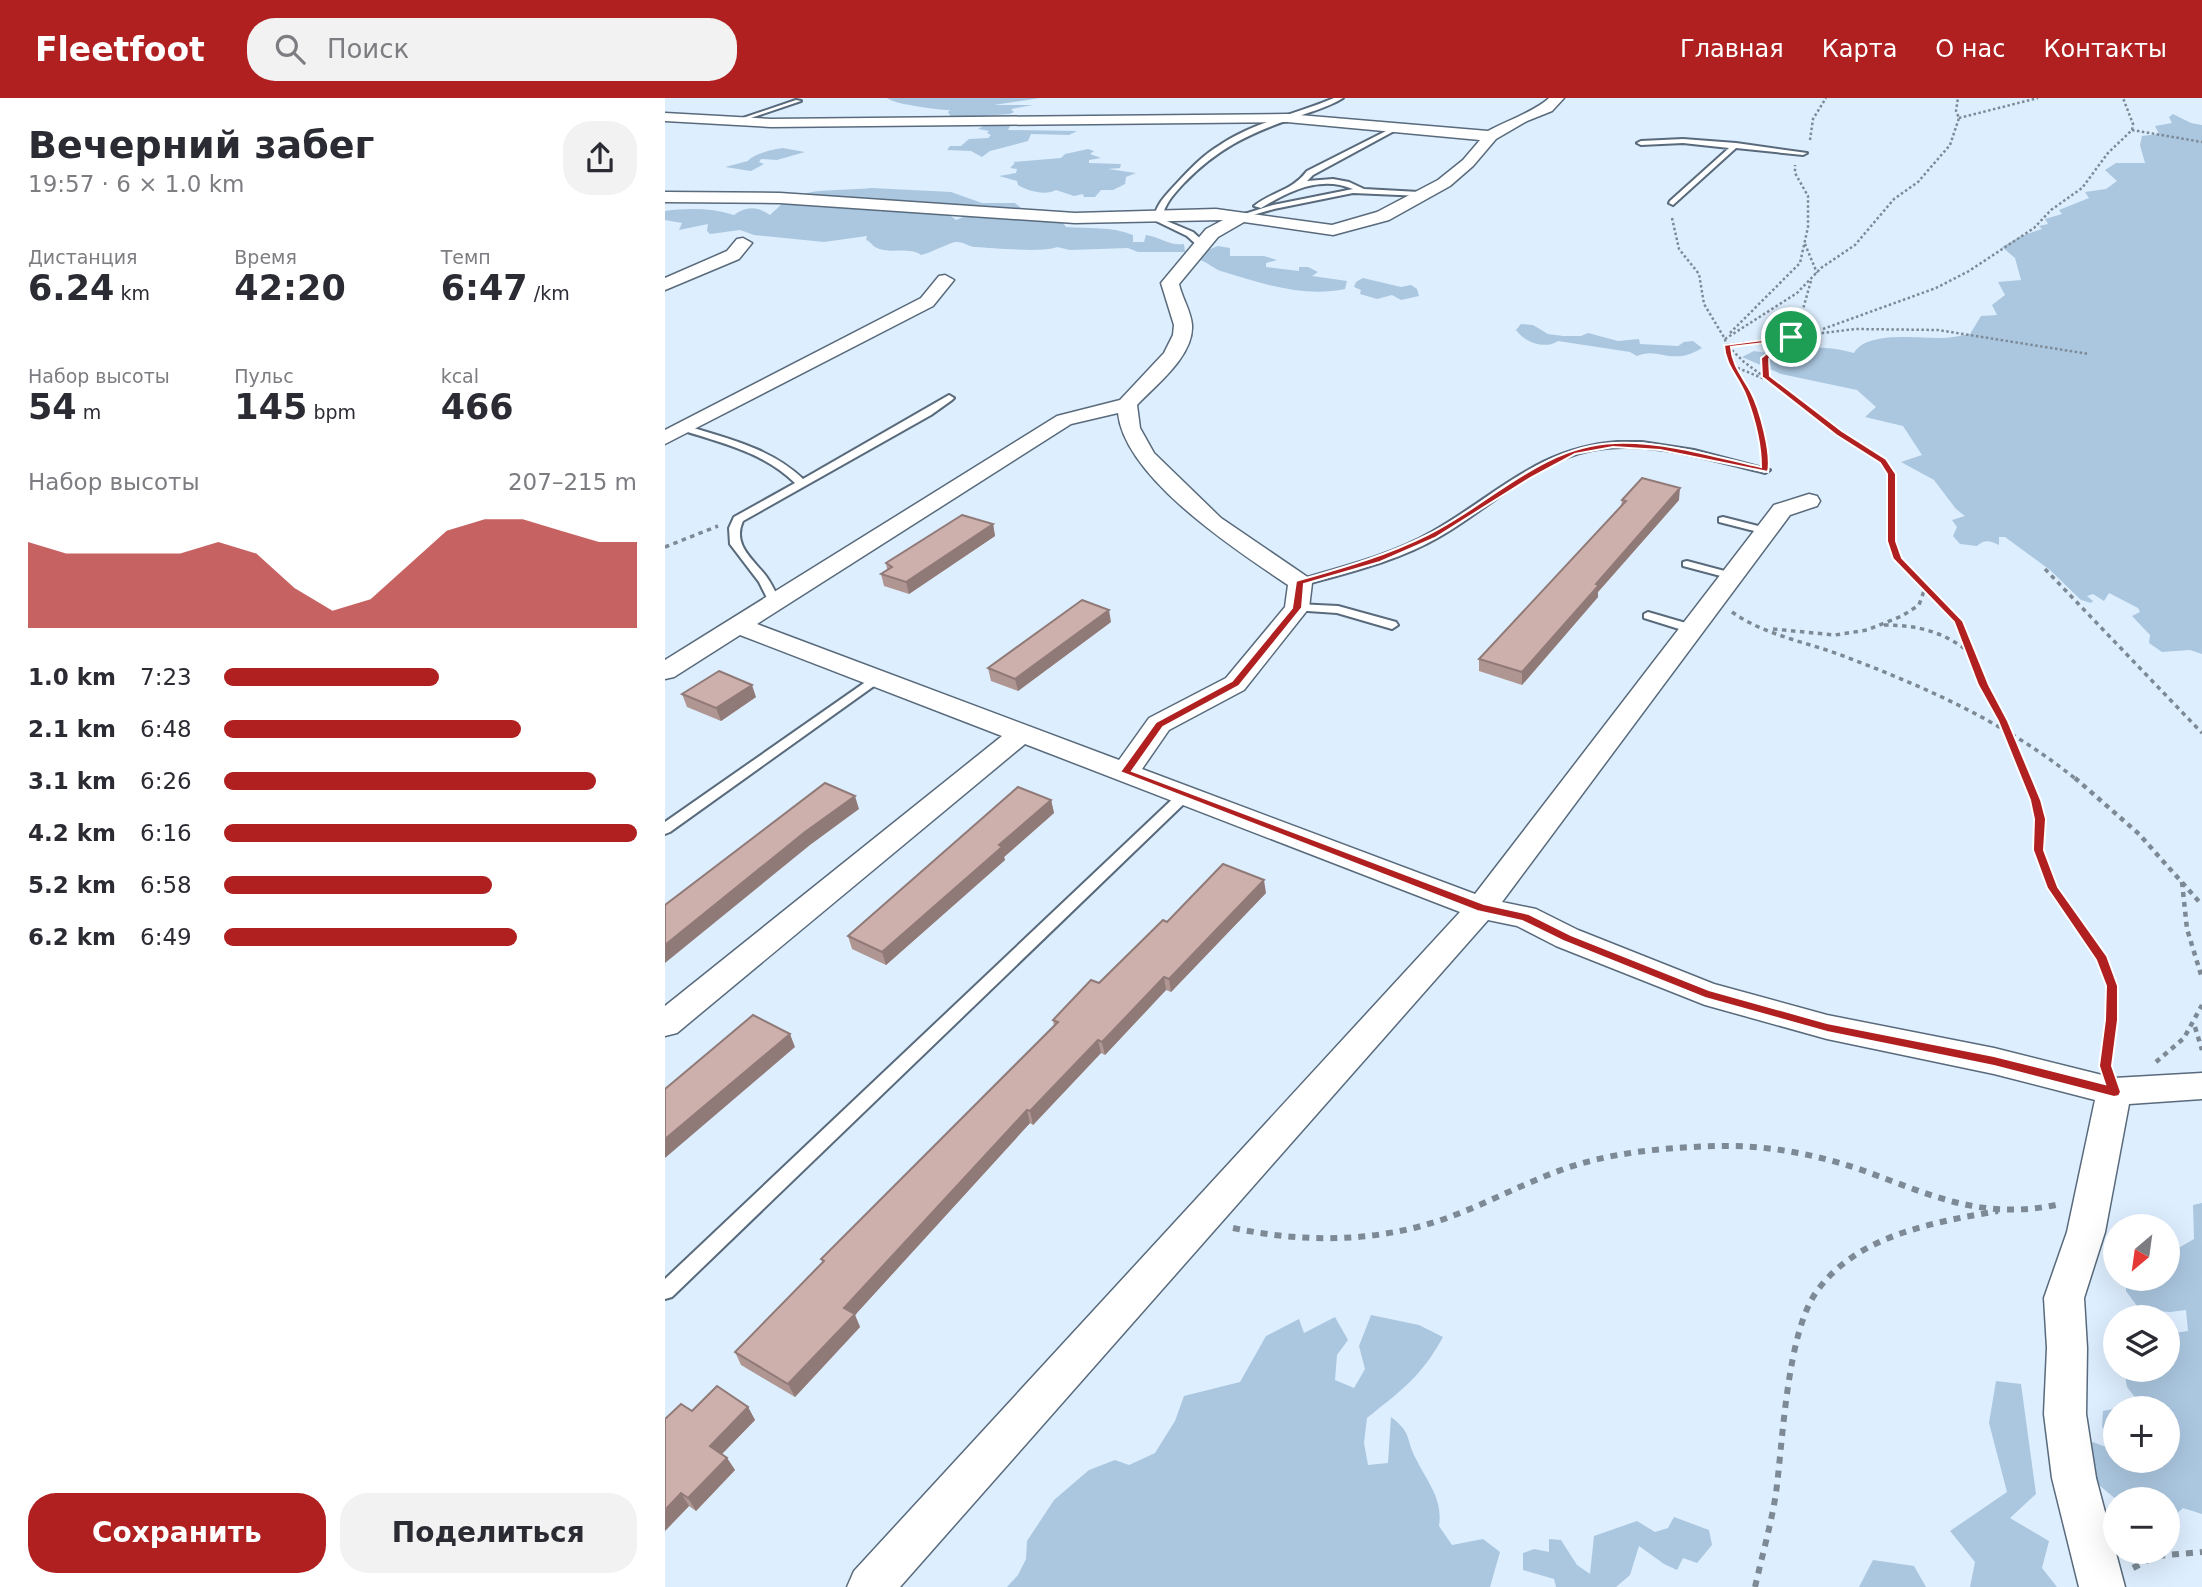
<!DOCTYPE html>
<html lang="ru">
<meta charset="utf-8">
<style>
body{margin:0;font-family:"DejaVu Sans",sans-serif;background:#f2f2f3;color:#2b2b33;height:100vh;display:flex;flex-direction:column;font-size:26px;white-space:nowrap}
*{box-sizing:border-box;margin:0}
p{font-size:23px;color:#7c7c81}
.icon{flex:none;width:38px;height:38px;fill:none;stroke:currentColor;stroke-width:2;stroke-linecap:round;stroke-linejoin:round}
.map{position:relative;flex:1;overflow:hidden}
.side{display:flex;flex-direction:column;background:#fff;width:665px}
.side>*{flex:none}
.needle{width:46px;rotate:209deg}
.fabs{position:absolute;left:1438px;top:1116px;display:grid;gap:14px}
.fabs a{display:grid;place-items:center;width:77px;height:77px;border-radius:50%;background:#fff;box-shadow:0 7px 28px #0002;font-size:35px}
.pin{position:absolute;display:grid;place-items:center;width:60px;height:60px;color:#fff;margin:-30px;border:4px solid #fff;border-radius:50%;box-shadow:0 2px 7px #0007}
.round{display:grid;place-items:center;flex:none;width:74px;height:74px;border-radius:28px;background:#f2f2f3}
.headline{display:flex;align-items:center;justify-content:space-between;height:119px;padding:0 28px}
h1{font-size:38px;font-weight:700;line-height:52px}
.metrics{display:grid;grid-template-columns:repeat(3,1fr);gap:10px;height:119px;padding:7px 28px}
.metrics div{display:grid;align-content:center}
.metrics b{font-size:35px;font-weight:700}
.metrics small{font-size:19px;font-weight:400}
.metrics p{font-size:19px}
.chart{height:196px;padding:14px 28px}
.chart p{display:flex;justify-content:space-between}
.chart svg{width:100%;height:126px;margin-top:7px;fill:#b02021;opacity:.7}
.primary-button{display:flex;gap:14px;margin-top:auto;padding:14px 28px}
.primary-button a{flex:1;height:80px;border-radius:28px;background:#b02021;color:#fff;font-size:28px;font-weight:700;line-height:80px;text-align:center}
.primary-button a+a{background:#f2f2f3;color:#2b2b33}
ul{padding:0 28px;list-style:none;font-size:23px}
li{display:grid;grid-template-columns:112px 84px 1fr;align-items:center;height:52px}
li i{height:18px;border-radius:9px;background:#b02021}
header{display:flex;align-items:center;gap:42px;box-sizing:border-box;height:98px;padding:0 35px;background:#b02021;color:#fff}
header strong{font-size:33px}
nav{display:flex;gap:38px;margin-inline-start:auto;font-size:24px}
.search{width:490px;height:63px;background:#f2f2f3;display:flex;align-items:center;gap:18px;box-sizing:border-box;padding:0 24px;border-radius:28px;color:#7c7c81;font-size:26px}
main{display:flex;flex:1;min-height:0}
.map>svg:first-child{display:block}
</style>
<header>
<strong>Fleetfoot</strong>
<div class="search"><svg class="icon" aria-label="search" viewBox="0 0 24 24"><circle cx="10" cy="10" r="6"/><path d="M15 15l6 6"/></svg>Поиск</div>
<nav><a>Главная</a><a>Карта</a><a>О нас</a><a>Контакты</a></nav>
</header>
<main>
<section class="side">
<div class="headline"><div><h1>Вечерний забег</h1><p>19:57 · 6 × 1.0 km</p></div><a class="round"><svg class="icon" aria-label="share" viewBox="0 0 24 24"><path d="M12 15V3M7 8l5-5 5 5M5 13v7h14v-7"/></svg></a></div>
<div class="metrics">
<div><p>Дистанция</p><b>6.24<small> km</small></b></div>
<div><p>Время</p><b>42:20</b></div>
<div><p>Темп</p><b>6:47<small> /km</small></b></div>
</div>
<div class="metrics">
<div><p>Набор высоты</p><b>54<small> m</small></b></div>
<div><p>Пульс</p><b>145<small> bpm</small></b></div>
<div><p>kcal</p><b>466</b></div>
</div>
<div class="chart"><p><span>Набор высоты</span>207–215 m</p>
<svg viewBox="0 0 160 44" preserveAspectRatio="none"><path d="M0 44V14L10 18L20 18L30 18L40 18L50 14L60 18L70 30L80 38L90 34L100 22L110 10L120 6L130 6L140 10L150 14L160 14V44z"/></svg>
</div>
<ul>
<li><b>1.0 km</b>7:23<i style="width:52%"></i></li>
<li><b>2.1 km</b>6:48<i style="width:72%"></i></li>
<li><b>3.1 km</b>6:26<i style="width:90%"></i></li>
<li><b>4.2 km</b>6:16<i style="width:100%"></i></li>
<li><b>5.2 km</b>6:58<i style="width:65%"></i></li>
<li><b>6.2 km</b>6:49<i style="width:71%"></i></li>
</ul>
<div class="primary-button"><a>Сохранить</a><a>Поделиться</a></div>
</section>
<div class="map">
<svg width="1537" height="1489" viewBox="0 0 1537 1489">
<rect width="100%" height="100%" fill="#ddeefe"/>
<path fill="#abc7e0" d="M 222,0 L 375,0 L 329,7 L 368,7 L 346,11 L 349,14 L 345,16 L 287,20 L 283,14 L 285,12 C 273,12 228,6 222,0 Z
M 1508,16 L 1526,25 L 1537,27 L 1537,556 L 1525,552 L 1497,554 L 1484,545 L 1485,537 L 1467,518 L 1475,514 L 1473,510 L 1444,495 L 1439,503 L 1428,496 L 1422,498 L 1428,503 L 1426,505 L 1416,502 L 1385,472 L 1340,439 L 1334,439 L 1334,447 C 1325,443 1320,441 1312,448 L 1295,446 L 1288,438 L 1292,429 L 1287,422 L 1300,418 L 1291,411 L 1269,382 L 1236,364 L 1257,357 L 1238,328 L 1200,319 L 1211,309 L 1192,292 L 1116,276 L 1077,259 L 1089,253 L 1127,259 C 1146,245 1168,250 1189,255 C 1202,232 1256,241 1278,240 C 1287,240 1296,237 1305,236 L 1316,218 L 1332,217 L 1327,207 L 1340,197 L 1333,184 L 1356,182 L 1350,160 L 1337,149 L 1356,138 L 1377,131 L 1374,128 L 1383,126 L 1380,121 L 1397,116 L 1394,112 L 1424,100 L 1420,94 L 1441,91 L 1452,83 L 1440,72 L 1451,65 L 1480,65 L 1475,47 L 1477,38 L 1494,36 L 1490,28 L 1507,25 L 1504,19 Z
M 322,26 L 346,26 L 343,32 L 412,33 L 404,37 L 366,36 L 363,43 L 325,53 L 317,59 L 306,53 L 282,52 L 285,48 L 296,48 L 304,41 L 323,40 L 326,37 L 322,35 L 324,33 L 313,31 Z
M 118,50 L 140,54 L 112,62 L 96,61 L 94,64 L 99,66 L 86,73 L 60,69 L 83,63 C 88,56 109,51 118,50 Z
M 423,51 L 429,53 L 425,56 L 436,60 L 424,62 L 424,65 L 456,66 L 455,70 L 443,71 L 471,75 L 461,79 L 460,86 L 448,92 L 436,92 L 430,99 L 419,99 L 418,96 L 409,98 L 391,92 C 380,98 363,93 353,87 L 352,83 L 334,78 L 351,75 L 352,71 L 345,70 L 350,65 L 348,64 L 396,60 L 400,56 Z
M 207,90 L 286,94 L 317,105 L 350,105 L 357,111 L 333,112 L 139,96 C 151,91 191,92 207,90 Z
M 120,103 L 214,111 L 215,114 L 222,109 L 281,114 L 291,122 L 303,117 L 398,125 L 401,129 C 423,131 447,128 468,137 L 468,144 L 479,144 L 481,137 C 496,139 503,148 519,146 L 520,154 L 473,154 L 463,150 L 405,152 L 392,149 C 380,155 328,150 311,149 C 304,149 298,143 290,144 C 279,147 268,154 256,157 C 243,148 224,157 210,149 C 207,147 205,143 201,142 L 202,138 L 159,144 L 89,137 L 75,132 L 45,136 L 42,133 L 43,126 L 14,132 L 17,125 L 0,122 L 0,113 C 23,110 47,110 69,117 C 81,108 92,108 105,117 Z
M 553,148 L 565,150 L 565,158 L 599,158 L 612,162 L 601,165 L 601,169 L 634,173 L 634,169 L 643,169 L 653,174 L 647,178 L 682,183 L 680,191 C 639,200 595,185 559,174 C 547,171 543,163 531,161 L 535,155 Z
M 698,180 L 736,189 L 746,187 L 752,191 L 754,198 L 736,202 L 727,197 L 712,201 L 695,196 L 696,192 L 689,189 L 691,184 Z
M 856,226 L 868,227 L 883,236 L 898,238 L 916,238 L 923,235 L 953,243 L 974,241 L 975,246 L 1013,248 L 1019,244 L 1028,243 L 1037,250 C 1007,269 993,248 972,258 L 965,254 L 893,243 C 880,252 859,244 851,232 Z
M 1537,1105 L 1537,1416 L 1518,1410 L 1507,1420 L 1503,1419 L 1503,1402 L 1452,1402 L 1417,1373 L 1417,1355 L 1428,1344 L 1448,1352 L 1444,1336 L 1437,1329 L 1438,1313 L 1449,1311 L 1451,1363 L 1503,1363 L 1503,1311 L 1479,1311 L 1462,1289 L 1459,1272 L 1503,1272 L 1503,1236 L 1523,1233 L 1521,1212 L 1505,1214 L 1475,1212 L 1461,1193 L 1461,1181 L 1503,1181 L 1503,1156 L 1529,1141 L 1528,1107 Z
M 706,1217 L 754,1227 L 778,1239 C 756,1279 737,1292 702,1320 L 699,1345 L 703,1367 L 723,1365 L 726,1319 C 748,1336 740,1340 751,1361 C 763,1385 778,1401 774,1428 L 787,1447 L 818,1441 L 835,1454 L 825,1489 L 342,1489 L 353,1477 L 361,1461 L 362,1443 L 389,1402 L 424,1372 L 450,1362 L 464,1367 L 490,1355 L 510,1323 L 519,1298 L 575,1284 L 601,1238 L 634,1221 L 639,1235 L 670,1219 L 683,1242 L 672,1257 L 670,1282 L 689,1290 L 700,1271 L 694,1248 Z
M 1331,1283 L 1356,1286 L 1371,1396 L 1345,1420 L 1384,1443 L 1377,1470 L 1392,1489 L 1305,1489 L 1310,1464 L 1285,1433 L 1342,1394 L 1324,1325 Z
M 1009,1419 L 1044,1432 L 1047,1447 L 1032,1465 L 1018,1460 L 1012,1472 L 999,1466 L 974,1448 L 965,1477 L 951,1489 L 891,1489 L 889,1481 L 858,1472 L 858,1455 L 869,1451 L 884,1454 L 884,1441 L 896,1442 L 912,1467 L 925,1476 L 929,1438 L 972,1423 L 990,1434 L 1003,1430 Z
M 1208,1462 L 1249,1468 L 1261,1489 L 1194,1489 Z"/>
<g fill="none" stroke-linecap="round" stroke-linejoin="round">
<defs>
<path id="lane" d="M 669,0 L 678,0 C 662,10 641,15 623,22 C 581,37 551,52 519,85 C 509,96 499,106 497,121 L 528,134 L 540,145 L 540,149 L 534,149 L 522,138 L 489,122 C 490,107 501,97 511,86 C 524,72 538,57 555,47 C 589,24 632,16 669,0 Z
M 131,2 L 136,3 L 77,23 L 72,22 Z
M 729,29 L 731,32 L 648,77 L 642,83 L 668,81 L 684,84 L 699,91 L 754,94 L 758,96 L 757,98 L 688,95 L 609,111 L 577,120 L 573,118 L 608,107 L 688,91 C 655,77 624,93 596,110 L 589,108 C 608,93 627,93 642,73 Z
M 1018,41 L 1071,45 L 1142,55 L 1138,57 L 1071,50 L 1008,107 L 1004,105 L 1005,103 L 1064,50 L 1018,45 L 976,47 L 972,45 L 976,43 Z
M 284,297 L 289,300 L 287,302 L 266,317 L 78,423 C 67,447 88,461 101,478 C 107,486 111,495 115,504 L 113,506 L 105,506 L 94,484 L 65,446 L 64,430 L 69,419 L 130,385 C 98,354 57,345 16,332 L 16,328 L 22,328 C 64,341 105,350 138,381 Z
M 952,344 L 977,344 L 1029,352 L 1105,372 L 1100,375 C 1045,362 983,341 927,352 C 869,363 824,411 774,439 C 733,463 685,474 639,487 L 631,487 L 629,485 L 631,483 C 677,469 725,458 767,434 C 832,397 872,350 952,344 Z
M 1058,419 L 1105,431 L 1106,433 L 1101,436 L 1054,424 L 1054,420 Z
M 1022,463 L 1071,476 L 1073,478 L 1067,481 L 1018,468 L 1018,464 Z
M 632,506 L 673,508 L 731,524 L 733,527 L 727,531 L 672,515 L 628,512 L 626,510 Z
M 983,514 L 1031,528 L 1033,531 L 1027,535 L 979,520 L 979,516 Z
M 212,576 L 216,577 L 218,580 L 216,583 L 5,734 L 0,736 L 0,724 Z
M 520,693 L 527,697 L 525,700 L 7,1199 L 0,1201 L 0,1181 L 515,694 Z"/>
<path id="street" d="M 884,0 L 899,0 L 887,13 L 862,23 L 831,41 L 808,68 L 785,88 L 724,122 L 668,137 L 579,124 L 553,139 L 514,186 C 517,200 526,213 527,227 C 529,258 491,287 472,307 L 475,330 L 489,355 L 556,420 L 644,480 L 647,485 L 644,510 L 579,592 L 504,632 L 477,671 L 810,796 L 1109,407 L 1144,396 L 1152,398 L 1155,403 L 1152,408 L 1125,417 L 837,804 L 871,811 L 913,832 L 1049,886 L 1162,917 L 1329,950 L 1449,980 L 1537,975 L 1537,1001 L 1464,1006 L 1440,1134 L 1419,1200 L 1422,1250 L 1421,1316 L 1431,1380 L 1460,1489 L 1414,1489 L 1387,1380 L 1379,1316 L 1382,1250 L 1379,1200 L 1402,1134 L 1430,1002 L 1329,976 L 1162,941 L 1040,907 L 891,848 L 852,828 L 823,822 L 235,1489 L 182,1489 L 189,1473 L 795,814 L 360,646 L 12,935 L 0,938 L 0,908 L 337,638 L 75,537 L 9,579 L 0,581 L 0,562 L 392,318 L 455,302 L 499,255 L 508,237 L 509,227 L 496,185 L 541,131 L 558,122 L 410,125 L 115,105 L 0,104 L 0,94 L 115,95 L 410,115 L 551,111 L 667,127 L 712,114 L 773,82 L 798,62 L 815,42 L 622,24 L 106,29 L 0,23 L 0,15 L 106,21 L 622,16 L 823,33 C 840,24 872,12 884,0 ZM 453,315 C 460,380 571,452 623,487 L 620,509 L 561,580 L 484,620 L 454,662 L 92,526 L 406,326 Z
M 78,140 L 87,145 L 74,161 L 0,192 L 0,180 L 62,153 L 72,141 Z
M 280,177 L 289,182 L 268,208 L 0,346 L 0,332 L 256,200 L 274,178 Z"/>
</defs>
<use href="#lane" stroke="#586a7b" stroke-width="4"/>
<use href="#street" stroke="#586a7b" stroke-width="3"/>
<path stroke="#7d8a95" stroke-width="2.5" stroke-dasharray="2.5 2.5" stroke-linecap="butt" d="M 1294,20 L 1373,0
M 1467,32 L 1537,44
M 1145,42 L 1148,21 L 1161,0
M 1007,120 L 1014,151 L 1034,176 L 1039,206 L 1060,241 L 1063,260 L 1084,297 L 1100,358
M 1140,146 L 1152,175
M 1158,231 L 1271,190 L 1304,173 L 1369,130 L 1386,112 L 1417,90 L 1443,55 L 1467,32 L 1468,26 L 1458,0
M 1065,235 L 1135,165 L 1143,129 L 1143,98 L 1130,75 L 1130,67
M 1060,241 L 1132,195 L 1156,170 L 1190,147 L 1229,101 L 1253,84 L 1285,47 L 1294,20 L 1291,13 L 1293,0
M 1068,268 L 1102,282
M 1101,279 L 1100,260 L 1132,232 L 1146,183
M 1227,400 L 1227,376 L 1218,363 L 1174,335 L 1079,264 L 1062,247 L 1190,231 L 1273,232 L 1424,256"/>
<path stroke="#7d8a95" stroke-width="3.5" stroke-dasharray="4.5 4.5" stroke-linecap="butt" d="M 1227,398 L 1226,443 L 1233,461 L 1294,523 L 1319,587 L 1338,623 L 1362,682
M 0,449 L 53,428
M 1380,471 L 1537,635
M 1067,514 C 1101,538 1143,544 1181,559 C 1263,590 1343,626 1412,682
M 1219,527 C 1254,527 1279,534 1307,556
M 1108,531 L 1170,537 L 1202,532 L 1237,518 L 1254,507 L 1260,490"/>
<path stroke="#7d8a95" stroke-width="4.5" stroke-dasharray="5 5" stroke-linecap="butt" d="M 1362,680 L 1375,721 L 1373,752 L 1387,790 L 1437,861 L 1447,888 L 1447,922 L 1441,964
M 1410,680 L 1474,736 L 1537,807
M 1517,784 L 1522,831 L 1537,880
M 1530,929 L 1537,952
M 1491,964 L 1519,940 L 1537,907"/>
<path stroke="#7d8a95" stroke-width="6" stroke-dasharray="7 7" stroke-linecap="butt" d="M 568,1130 C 640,1145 711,1145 782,1120 C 826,1104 868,1080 914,1066 C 959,1053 1008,1049 1055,1048 C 1101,1047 1148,1056 1191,1070 C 1263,1095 1315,1124 1395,1106
M 1468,1470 L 1491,1458 L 1537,1454
M 1090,1489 C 1097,1458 1106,1427 1111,1395 C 1118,1342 1122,1234 1152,1193 C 1192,1137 1270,1124 1333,1113"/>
<use href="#lane" fill="#fff" fill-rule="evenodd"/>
<use href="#street" fill="#fff" fill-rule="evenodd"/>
</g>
<path fill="#b09693" d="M 957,402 L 1014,402 L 933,494 L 933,499 L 857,587 L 814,573 L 814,561 L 956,408 Z
M 328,426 L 330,438 L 244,496 L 219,488 L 216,476 L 222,471 L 221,465 Z
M 446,524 L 353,593 L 326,583 L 323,570 Z
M 17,596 L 91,599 L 56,623 L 22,609 Z
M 386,702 L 389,715 L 339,759 L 340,762 L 221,867 L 187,851 L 183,838 Z
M 601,795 L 506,894 L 501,892 L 440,957 L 436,955 L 368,1027 L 365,1025 L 190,1217 L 195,1229 L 130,1299 L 76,1267 L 70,1254 L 158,1165 L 156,1161 L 389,928 L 388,922 L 434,885 L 502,824 Z
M 83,1309 L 90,1322 L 57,1356 L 62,1360 L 70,1372 L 31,1413 L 24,1408 L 0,1433 L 0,1321 L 27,1313 Z"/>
<path fill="#907a78" d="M 1015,390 L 1014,402 L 933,494 L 933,499 L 857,587 L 857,574 L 931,486 Z
M 328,426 L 330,438 L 244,496 L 241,484 Z
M 444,512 L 446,524 L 353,593 L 350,581 Z
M 87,587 L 91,599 L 56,623 L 51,610 Z
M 190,698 L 194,711 L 145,747 L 0,865 L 0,847 L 140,734 Z
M 386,702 L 389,715 L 339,759 L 340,762 L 221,867 L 217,854 L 334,747 Z
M 599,782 L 601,795 L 506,894 L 504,881 Z
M 499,879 L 501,892 L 440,957 L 437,944 Z
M 125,936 L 130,949 L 0,1060 L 0,1041 Z
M 433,942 L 436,955 L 368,1027 L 365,1013 Z
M 362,1012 L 365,1025 L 190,1217 L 195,1229 L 130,1299 L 123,1286 L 179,1210 Z
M 83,1309 L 90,1322 L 53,1360 L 45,1348 Z
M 62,1360 L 70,1372 L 31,1413 L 23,1400 Z
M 16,1395 L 24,1408 L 0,1433 L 0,1412 Z"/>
<path fill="#cdafab" stroke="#907a78" stroke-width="2" d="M 977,380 L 1015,390 L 931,486 L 934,487 L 857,574 L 814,561 L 961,403 L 957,402 Z
M 297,417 L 328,426 L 241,484 L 216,476 L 227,469 L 221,465 Z
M 417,502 L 444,512 L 350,581 L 323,570 Z
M 54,573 L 87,587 L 51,610 L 17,596 Z
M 160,685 L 190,698 L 140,734 L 0,847 L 0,807 Z
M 353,689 L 386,702 L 334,747 L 337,749 L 217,854 L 183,838 Z
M 558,766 L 599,782 L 504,881 L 499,879 L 437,944 L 433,942 L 365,1013 L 362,1012 L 179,1210 L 190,1216 L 123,1286 L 70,1254 L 159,1163 L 156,1161 L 393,924 L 388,922 L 426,882 L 434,885 L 498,822 L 502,824 Z
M 88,917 L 125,936 L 0,1041 L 0,991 Z
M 52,1288 L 83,1309 L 45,1348 L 62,1360 L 23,1400 L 16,1395 L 0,1412 L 0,1321 L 16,1306 L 27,1313 Z"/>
<path fill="#b02021" stroke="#fff" stroke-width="2" fill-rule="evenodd" d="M 1128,238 L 1128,241 L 1104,261 L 1105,278 L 1177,333 L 1221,361 L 1231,376 L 1231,443 L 1237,460 L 1298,523 L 1324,587 L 1343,623 L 1376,702 L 1381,721 L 1379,752 L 1393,789 L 1442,858 L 1453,888 L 1453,922 L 1447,968 L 1456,994 L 1454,998 L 1449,999 L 1329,968 L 1162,934 L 1040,900 L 898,843 L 857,823 L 812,813 L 455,674 L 491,624 L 567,583 L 627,510 L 631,483 C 676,470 720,458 762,437 C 824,407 877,347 950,345 C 999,343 1048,358 1096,369 C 1096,346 1089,319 1081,298 C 1074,279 1060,268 1059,247 ZM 1117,243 L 1096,260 L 1097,279 L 1171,337 L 1215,365 L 1222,376 L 1222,443 L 1228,461 L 1289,524 L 1313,587 L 1333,623 L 1365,702 L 1369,721 L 1368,752 L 1382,790 L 1431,862 L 1441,888 L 1440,922 L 1434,968 L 1440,986 L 1329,958 L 1162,925 L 1044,892 L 906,837 L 864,816 L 819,806 L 467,673 L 498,629 L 574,588 L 637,510 L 639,486 L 715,464 L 770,440 L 867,379 L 910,356 L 948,349 L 995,352 L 1103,374 C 1107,356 1095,311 1086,294 C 1078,279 1067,267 1066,249 Z"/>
</svg>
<div class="fabs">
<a><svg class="needle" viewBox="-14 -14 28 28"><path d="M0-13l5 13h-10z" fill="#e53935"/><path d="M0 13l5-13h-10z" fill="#7c7c81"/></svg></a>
<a><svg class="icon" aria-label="layers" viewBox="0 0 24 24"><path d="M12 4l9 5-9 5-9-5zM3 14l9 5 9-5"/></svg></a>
<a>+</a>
<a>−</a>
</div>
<div class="pin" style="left:1126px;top:239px;background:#1e9e55"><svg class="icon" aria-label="arrive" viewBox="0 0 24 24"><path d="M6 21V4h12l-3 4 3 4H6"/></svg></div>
</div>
</main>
